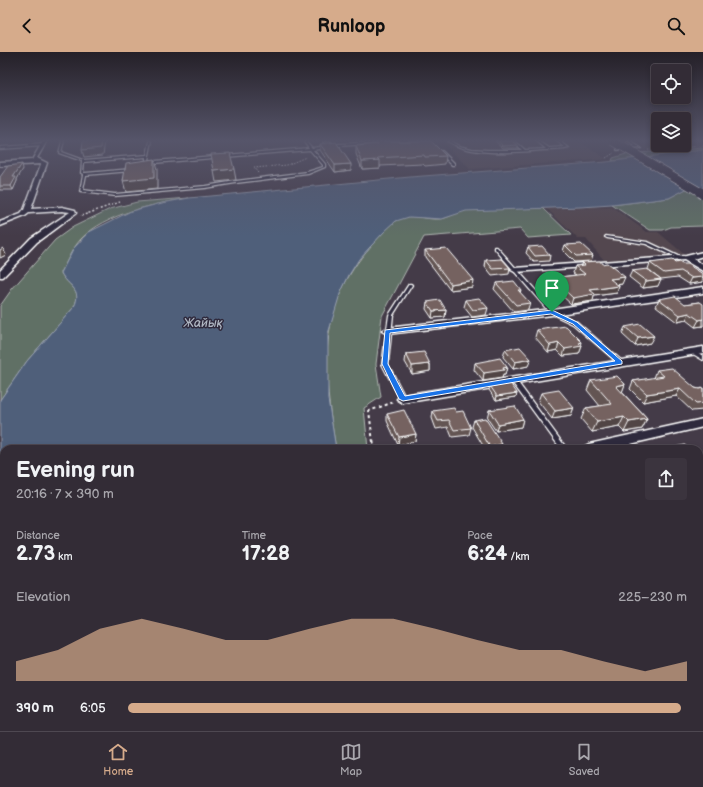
<!DOCTYPE html>
<meta charset="utf-8">
<style>
body{margin:0;font-family:"Balsamiq Sans",sans-serif;background:#3b343e;color:#f1f3f6;height:100vh;display:flex;flex-direction:column;font-size:15px;white-space:nowrap}
*{box-sizing:border-box;margin:0}
p{font-size:13px;color:#a9a7ad}
.icon{flex:none;width:22px;height:22px;fill:none;stroke:currentColor;stroke-width:2;stroke-linecap:round;stroke-linejoin:round}
.map{position:relative;flex:1;overflow:hidden}
.panel{position:absolute;left:0px;top:393px;width:703px;height:286px;display:flex;flex-direction:column;background:#332c36;border-radius:12px 12px 0 0;box-shadow:0 2px 6px #0003,0 0 0 1px #4e4851}
.panel>*{flex:none}
.fabs{position:absolute;left:651px;top:12px;display:grid;gap:8px}
.fabs a{display:grid;place-items:center;width:40px;height:40px;border-radius:4px;background:#332c36;box-shadow:0 2px 6px #0003,0 0 0 1px #4e4851;font-size:20px}
.pin{position:absolute;display:grid;place-items:center;width:34px;height:34px;color:#fff;margin:-41px -17px;border-radius:50% 50% 50% 0;rotate:-45deg;box-shadow:0 0 4px #0007}
.pin .icon{rotate:45deg}
.round{display:grid;place-items:center;flex:none;width:42px;height:42px;border-radius:4px;background:#3b343e}
.headline{display:flex;align-items:center;justify-content:space-between;height:68px;padding:0 16px}
h1{font-size:22px;font-weight:600;line-height:30px}
.metrics{display:grid;grid-template-columns:repeat(3,1fr);gap:6px;height:68px;padding:4px 16px}
.metrics div{display:grid;align-content:center}
.metrics b{font-size:20px;font-weight:600}
.metrics small{font-size:11px;font-weight:400}
.metrics p{font-size:11px}
.chart{height:112px;padding:8px 16px}
.chart p{display:flex;justify-content:space-between}
.chart svg{width:100%;height:72px;margin-top:4px;fill:#d6ab8b;opacity:.7}
ul{padding:0 16px;list-style:none;font-size:13px}
li{display:grid;grid-template-columns:64px 48px 1fr;align-items:center;height:30px}
li i{height:10px;border-radius:5px;background:#d6ab8b}
header{display:flex;justify-content:space-between;align-items:center;height:52px;padding:0 16px;background:#d6ab8b;color:#111;font-size:18px;font-weight:600}
.menu{display:flex;justify-content:space-around;align-items:center;height:56px;border-top:1px solid #4e4851;background:#332c36;font-size:11px;color:#a9a7ad}
.menu a{display:grid;justify-items:center;gap:2px}
.menu .on{color:#d6ab8b}
.map>svg:first-child{display:block}
</style>
<header><svg class="icon" aria-label="back" viewBox="0 0 24 24"><path d="M15 5l-7 7 7 7"/></svg>Runloop<svg class="icon" aria-label="search" viewBox="0 0 24 24"><circle cx="10" cy="10" r="6"/><path d="M15 15l6 6"/></svg></header>
<div class="map">
<svg width="703" height="679" viewBox="0 0 703 679">
<rect width="100%" height="100%" fill="#443b48"/>
<filter id="ink" filterUnits="userSpaceOnUse"><feTurbulence type="fractalNoise" baseFrequency=".025" numOctaves="2"/><feDisplacementMap in="SourceGraphic" scale="8" xChannelSelector="R" yChannelSelector="G"/><feConvolveMatrix kernelMatrix="1 2 1 2 8 2 1 2 1" color-interpolation-filters="sRGB"/></filter>
<g filter="url(#ink)">
<path fill="#524750" d="M 441,89 L 578,89 L 607,107 L 470,117 Z
M 612,155 L 647,180 L 658,180 L 685,203 L 604,208 L 586,187 L 578,187 L 547,157 Z"/>
<path fill="#606f65" stroke="#b0b7b2" d="M 703,96 L 703,98 L 612,109 L 613,106 L 626,102 Z
M 688,136 L 703,136 L 703,174 L 671,175 L 663,178 L 650,178 L 612,153 L 669,146 Z
M 189,146 C 155,152 106,161 81,187 C 72,197 67,209 61,221 C 68,235 83,236 74,255 L 27,309 L 0,348 L 0,254 L 12,237 L 55,188 L 73,175 L 110,157 L 137,150 Z
M 543,156 L 571,183 L 528,186 L 520,177 L 424,185 L 382,264 L 376,312 L 381,345 L 364,356 L 368,397 L 336,397 C 323,322 316,255 371,194 C 380,184 389,171 402,166 C 414,162 427,168 439,167 C 448,167 455,160 464,159 C 489,154 517,156 543,156 Z"/>
<path fill="#505f7a" stroke="#969faf" d="M 703,98 L 703,136 L 688,136 L 669,146 L 612,153 L 581,155 L 466,159 L 442,167 L 409,165 L 396,169 L 384,180 L 359,207 L 349,223 L 340,242 L 328,282 L 328,347 L 336,397 L 4,397 L 4,675 L 430,675 L 432,679 L 0,679 L 0,348 L 27,309 L 74,255 C 83,236 68,235 61,221 L 73,197 L 89,180 L 131,159 L 162,151 L 189,146 L 410,125 L 606,110 Z"/>
<g fill="none" stroke-linecap="round" stroke-linejoin="round">
<defs>
<path id="service" d="M 62,89 L 64,89 L 61,100 L 83,108 L 147,103 L 150,89 L 152,89 L 148,108 L 154,109 L 309,96 L 304,89 L 306,89 L 312,96 L 339,92 L 381,90 L 382,91 L 339,94 L 313,98 L 325,112 L 325,115 L 308,122 L 236,131 L 205,136 L 115,144 L 80,140 L 83,122 L 81,121 L 82,109 L 59,101 ZM 310,98 L 323,113 L 323,115 L 307,120 L 236,129 L 205,134 L 115,142 L 83,138 L 86,123 L 131,119 L 132,118 L 131,117 L 85,121 L 83,121 L 84,110 L 146,105 L 146,109 L 154,111 Z
M 447,89 L 450,89 L 459,94 L 472,97 L 488,98 L 522,98 L 513,89 L 515,89 L 525,98 L 546,97 L 537,89 L 539,89 L 549,96 L 565,95 L 557,89 L 560,89 L 569,96 C 562,98 553,98 545,98 C 517,100 471,105 447,89 Z
M 627,89 L 630,89 L 641,96 L 617,98 L 618,96 L 637,95 Z
M 44,92 L 43,94 L 0,97 L 0,95 Z
M 440,99 L 442,99 L 454,111 L 454,113 L 452,113 L 440,101 Z
M 606,184 L 648,190 L 682,206 L 679,207 L 646,192 L 607,186 L 605,185 Z
M 495,195 L 497,195 L 554,259 L 577,270 L 622,309 L 623,310 L 622,311 L 618,311 L 573,272 L 550,261 L 495,197 Z
M 409,232 L 411,232 L 412,233 L 393,263 L 388,312 L 406,347 L 403,349 L 400,347 L 382,312 L 389,263 Z
M 695,299 L 703,304 L 703,308 L 693,302 L 692,301 Z
M 514,327 L 516,328 L 567,397 L 561,397 L 512,330 L 511,329 L 512,328 Z"/>
<path id="minor" d="M 43,89 L 47,89 L 37,106 L 47,111 L 31,157 L 62,155 L 75,158 L 76,161 L 37,190 L 3,225 L 0,225 L 0,218 L 31,186 L 70,160 L 62,159 L 29,161 L 25,164 L 0,174 L 0,170 L 21,162 L 24,158 L 41,112 L 0,114 L 0,110 L 32,108 Z
M 703,200 L 703,204 L 693,207 L 703,213 L 703,219 L 684,208 L 515,220 L 511,218 L 515,216 L 686,204 Z
M 703,235 L 703,241 L 552,263 L 387,282 L 382,279 L 387,276 L 552,257 Z
M 703,295 L 703,301 L 403,351 L 397,347 L 403,343 Z
M 703,367 L 703,375 L 609,397 L 583,397 L 585,394 L 589,392 Z
M 699,668 L 703,675 L 701,679 L 673,679 L 675,675 L 699,675 Z"/>
</defs>
<use href="#service" stroke="#fff" stroke-width="2.5"/>
<use href="#minor" stroke="#fff" stroke-width="3"/>
<path stroke="#fff" stroke-width="1" stroke-dasharray="1.5 1.5" stroke-linecap="butt" d="M 648,98 L 703,94
M 606,106 L 614,101
M 258,121 L 254,116 L 287,113 L 306,105"/>
<path stroke="#fff" stroke-width="1.5" stroke-dasharray="2 2" stroke-linecap="butt" d="M 81,164 L 120,150"/>
<path stroke="#fff" stroke-width="2" stroke-dasharray="3 3" stroke-linecap="butt" d="M 373,390 L 369,359 L 394,350"/>
<path stroke="#fff" stroke-width="2.5" stroke-dasharray="3.5 3.5" stroke-linecap="butt" d="M 373,389 L 374,397"/>
<use href="#service" fill="#2f2a3d" fill-rule="evenodd"/>
<use href="#minor" fill="#2f2a3d" fill-rule="evenodd"/>
<defs>
<path id="secondary-bridge-far1" d="M 613,89 L 702,141"/>
<path id="secondary-bridge" d="M 700,140 L 703,142"/>
</defs>
<use href="#secondary-bridge-far1" stroke="#fff" stroke-width="9" stroke-linecap="butt"/>
<use href="#secondary-bridge" stroke="#fff" stroke-width="12" stroke-linecap="butt"/>
<use href="#secondary-bridge-far1" stroke="#2f2a3d" stroke-width="8"/>
<use href="#secondary-bridge" stroke="#2f2a3d" stroke-width="10"/>
</g>
<path fill="#645453" stroke="#fff" d="M 322,89 L 332,90 L 351,118 L 335,120 L 320,98 L 320,92 L 323,92 Z
M 370,89 L 431,89 L 446,104 L 445,112 L 425,114 L 423,112 L 380,114 L 380,116 L 362,117 L 356,102 L 356,94 L 374,93 L 374,89 Z
M 495,89 L 513,89 L 518,93 L 518,96 L 503,96 Z
M 23,117 L 17,127 L 17,129 L 13,138 L 0,138 L 0,125 Z
M 565,193 L 593,203 L 591,209 L 574,210 L 563,199 Z
M 528,195 L 550,203 L 549,209 L 534,210 L 526,201 Z
M 425,198 L 472,235 L 450,238 L 425,205 Z
M 486,208 L 510,216 L 509,222 L 492,224 L 485,215 Z
M 582,210 L 622,232 L 618,233 L 619,234 L 617,241 L 594,244 L 593,249 L 571,252 L 550,233 L 552,226 L 576,223 L 573,221 L 575,214 L 581,213 Z
M 650,211 L 682,212 L 703,222 L 703,230 L 689,232 L 678,225 L 661,227 L 648,217 Z
M 632,219 L 658,234 L 643,236 L 629,225 Z
M 496,231 L 521,238 L 520,241 L 530,251 L 528,258 L 514,260 L 494,237 Z
M 659,247 L 685,252 L 700,250 L 703,274 L 695,275 L 686,268 L 677,270 L 656,254 Z
M 466,248 L 488,256 L 486,263 L 472,265 L 464,255 Z
M 427,250 L 446,258 L 445,265 L 432,266 L 426,257 Z
M 625,275 L 650,291 L 635,294 L 622,282 Z
M 537,278 L 581,294 L 582,294 L 579,302 L 563,304 L 557,298 L 548,300 L 535,285 Z
M 505,298 L 528,314 L 513,317 L 503,305 Z
M 406,302 L 430,312 L 430,319 L 412,322 L 405,310 Z
M 475,311 L 507,315 L 505,323 L 503,323 L 502,326 L 483,329 L 474,318 Z
M 657,318 L 695,336 L 699,337 L 703,336 L 703,358 L 692,359 L 676,344 L 643,350 L 630,337 L 633,329 L 654,326 Z
M 591,328 L 625,332 L 622,340 L 647,367 L 642,377 L 624,380 L 619,375 L 592,380 L 581,367 L 586,356 L 600,354 L 587,338 Z
M 490,334 L 517,341 L 516,345 L 496,348 L 489,338 Z
M 541,341 L 574,356 L 571,364 L 552,367 L 538,349 Z
M 489,358 L 523,367 L 521,375 L 496,379 L 487,366 Z
M 433,359 L 456,360 L 471,376 L 469,383 L 452,385 L 448,375 L 436,377 L 432,366 Z
M 387,362 L 416,382 L 415,389 L 398,393 L 387,369 Z
M 474,368 L 501,397 L 485,397 L 472,375 Z
M 703,404 L 703,423 L 699,424 L 699,405 Z
M 703,444 L 703,471 L 699,471 L 699,445 Z"/>
<path fill="#514544" stroke="#fff" d="M 102,89 L 105,89 L 103,103 L 84,105 L 82,98 Z
M 332,89 L 332,91 L 323,93 L 323,90 Z
M 154,107 L 157,117 L 157,137 L 126,140 L 123,129 Z
M 380,108 L 380,116 L 362,117 L 362,109 Z
M 22,112 L 23,117 L 17,127 L 17,129 L 13,138 L 11,134 L 13,125 Z
M 351,112 L 351,118 L 335,120 L 335,113 Z
M 234,117 L 236,128 L 216,130 L 214,119 Z
M 3,196 L 6,203 L 0,206 L 0,198 Z
M 625,225 L 622,232 L 608,234 L 610,227 Z
M 703,225 L 703,230 L 689,232 L 692,226 Z
M 661,227 L 658,234 L 643,236 L 646,229 Z
M 473,228 L 472,235 L 450,238 L 451,232 Z
M 619,234 L 617,241 L 594,244 L 593,249 L 571,252 L 573,246 L 590,238 Z
M 446,258 L 445,265 L 432,266 L 433,259 Z
M 689,261 L 686,268 L 677,270 L 680,263 Z
M 703,267 L 703,274 L 695,275 L 699,268 Z
M 654,284 L 650,291 L 635,294 L 638,286 Z
M 582,290 L 581,294 L 582,294 L 579,302 L 563,304 L 565,297 L 579,291 Z
M 559,291 L 557,298 L 548,300 L 550,293 Z
M 531,307 L 528,314 L 513,317 L 515,310 Z
M 430,312 L 430,319 L 412,322 L 412,314 Z
M 507,315 L 505,323 L 503,323 L 502,326 L 483,329 L 484,321 Z
M 625,332 L 621,343 L 616,334 Z
M 680,337 L 676,344 L 643,350 L 647,342 Z
M 517,341 L 516,345 L 496,348 L 497,344 Z
M 574,356 L 571,364 L 552,367 L 555,359 Z
M 624,365 L 619,375 L 592,380 L 597,370 Z
M 523,367 L 521,375 L 496,379 L 498,372 Z
M 647,367 L 642,377 L 624,380 L 629,370 Z
M 416,382 L 415,389 L 398,393 L 399,385 Z
M 502,392 L 501,397 L 490,397 L 490,395 Z"/>
<path fill="#746261" stroke="#fff" d="M 83,89 L 102,89 L 101,96 L 82,98 Z
M 322,89 L 332,89 L 323,90 Z
M 376,89 L 431,89 L 446,104 L 425,105 L 424,103 L 378,106 L 380,108 L 362,109 L 356,94 L 378,92 Z
M 498,89 L 513,89 L 518,93 L 503,94 Z
M 336,90 L 351,112 L 335,113 L 320,92 Z
M 230,101 L 234,117 L 214,119 L 211,102 Z
M 154,107 L 154,126 L 123,129 L 126,111 Z
M 22,112 L 13,125 L 16,125 L 11,134 L 0,134 L 0,125 L 8,114 Z
M 581,192 L 593,203 L 576,204 L 565,193 Z
M 542,194 L 550,203 L 535,204 L 528,195 Z
M 446,196 L 473,228 L 451,232 L 425,198 Z
M 502,207 L 510,216 L 493,217 L 486,208 Z
M 672,208 L 675,211 L 679,210 L 682,212 L 687,212 L 703,222 L 703,225 L 692,226 L 681,219 L 664,221 L 650,211 Z
M 600,209 L 602,212 L 607,211 L 625,225 L 610,227 L 619,234 L 590,238 L 595,242 L 573,246 L 552,226 L 585,222 L 575,214 L 585,213 L 582,210 Z
M 647,217 L 661,227 L 646,229 L 632,219 Z
M 514,229 L 521,238 L 518,238 L 530,251 L 516,253 L 496,231 Z
M 675,244 L 685,252 L 700,250 L 703,252 L 703,267 L 699,268 L 689,261 L 680,263 L 659,247 Z
M 479,246 L 488,256 L 473,258 L 466,248 Z
M 440,248 L 446,258 L 433,259 L 427,250 Z
M 640,272 L 654,284 L 638,286 L 625,275 Z
M 566,274 L 582,290 L 579,291 L 582,294 L 565,297 L 559,291 L 550,293 L 537,278 Z
M 520,295 L 531,307 L 515,310 L 505,298 Z
M 424,300 L 430,312 L 412,314 L 406,302 Z
M 500,306 L 507,315 L 503,316 L 504,318 L 484,321 L 475,311 Z
M 672,316 L 695,336 L 699,337 L 703,336 L 703,351 L 696,352 L 680,337 L 647,342 L 633,329 L 664,324 L 657,318 Z
M 617,324 L 625,332 L 616,334 L 647,367 L 629,370 L 624,365 L 597,370 L 586,356 L 612,352 L 591,328 Z
M 510,331 L 517,341 L 497,344 L 490,334 Z
M 559,338 L 574,356 L 555,359 L 541,341 Z
M 515,354 L 523,367 L 498,372 L 489,358 Z
M 454,356 L 456,360 L 463,359 L 471,376 L 454,378 L 449,368 L 438,369 L 433,359 Z
M 404,358 L 416,382 L 399,385 L 387,362 Z
M 485,366 L 502,392 L 490,395 L 474,368 Z
M 685,393 L 689,397 L 663,397 Z
M 703,404 L 703,417 L 699,417 L 699,405 Z
M 703,444 L 703,464 L 699,465 L 699,445 Z"/>
</g>
<linearGradient id="sky" x2="0" y2="1"><stop stop-color="#252028"/><stop offset="0.48" stop-color="#56556a"/><stop offset="1" stop-color="#56556a" stop-opacity="0"/></linearGradient>
<rect width="703" height="184" fill="url(#sky)"/>
<path fill="#1a73e8" stroke="#fff" fill-rule="evenodd" d="M 552,258 L 577,270 L 622,309 L 622,312 L 403,349 L 399,347 L 382,312 L 385,278 ZM 551,262 L 573,272 L 615,309 L 405,344 L 388,312 L 390,281 Z"/>
<g text-anchor="middle" dominant-baseline="central" stroke-width="3" stroke-linejoin="round" paint-order="stroke">
<g font-size="12" font-style="italic" fill="#b0b7c3" stroke="#2f2a3d">
<text x="203" y="271">Жайық</text>
</g>
</g>
</svg>
<div class="fabs">
<a><svg class="icon" aria-label="locate" viewBox="0 0 24 24"><circle cx="12" cy="12" r="6"/><path d="M12 2v4M12 18v4M2 12h4M18 12h4"/></svg></a>
<a><svg class="icon" aria-label="layers" viewBox="0 0 24 24"><path d="M12 4l9 5-9 5-9-5zM3 14l9 5 9-5"/></svg></a>
</div>
<div class="pin" style="left:552px;top:260px;background:#1e9e55"><svg class="icon" aria-label="arrive" viewBox="0 0 24 24"><path d="M6 21V4h12l-3 4 3 4H6"/></svg></div>
<section class="panel">
<div class="headline"><div><h1>Evening run</h1><p>20:16 · 7 × 390 m</p></div><a class="round"><svg class="icon" aria-label="share" viewBox="0 0 24 24"><path d="M12 15V3M7 8l5-5 5 5M5 13v7h14v-7"/></svg></a></div>
<div class="metrics">
<div><p>Distance</p><b>2.73<small> km</small></b></div>
<div><p>Time</p><b>17:28</b></div>
<div><p>Pace</p><b>6:24<small> /km</small></b></div>
</div>
<div class="chart"><p><span>Elevation</span>225–230 m</p>
<svg viewBox="0 0 160 44" preserveAspectRatio="none"><path d="M0 44V32L10 25L20 12L30 6L40 12L50 19L60 19L70 12L80 6L90 6L100 12L110 19L120 25L130 25L140 32L150 38L160 32V44z"/></svg>
</div>
<ul>
<li><b>390 m</b>6:05<i style="width:99%"></i></li>
</ul>
</section>
</div>
<nav class="menu">
<a class="on"><svg class="icon" aria-label="home" viewBox="0 0 24 24"><path d="M3 11l9-7 9 7M6 9v11h12V9"/></svg>Home</a>
<a><svg class="icon" aria-label="map" viewBox="0 0 24 24"><path d="M3 6l6-2 6 2 6-2v14l-6 2-6-2-6 2zM9 4v14M15 6v14"/></svg>Map</a>
<a><svg class="icon" aria-label="saved" viewBox="0 0 24 24"><path d="M7 4h10v16l-5-4-5 4z"/></svg>Saved</a>
</nav>
